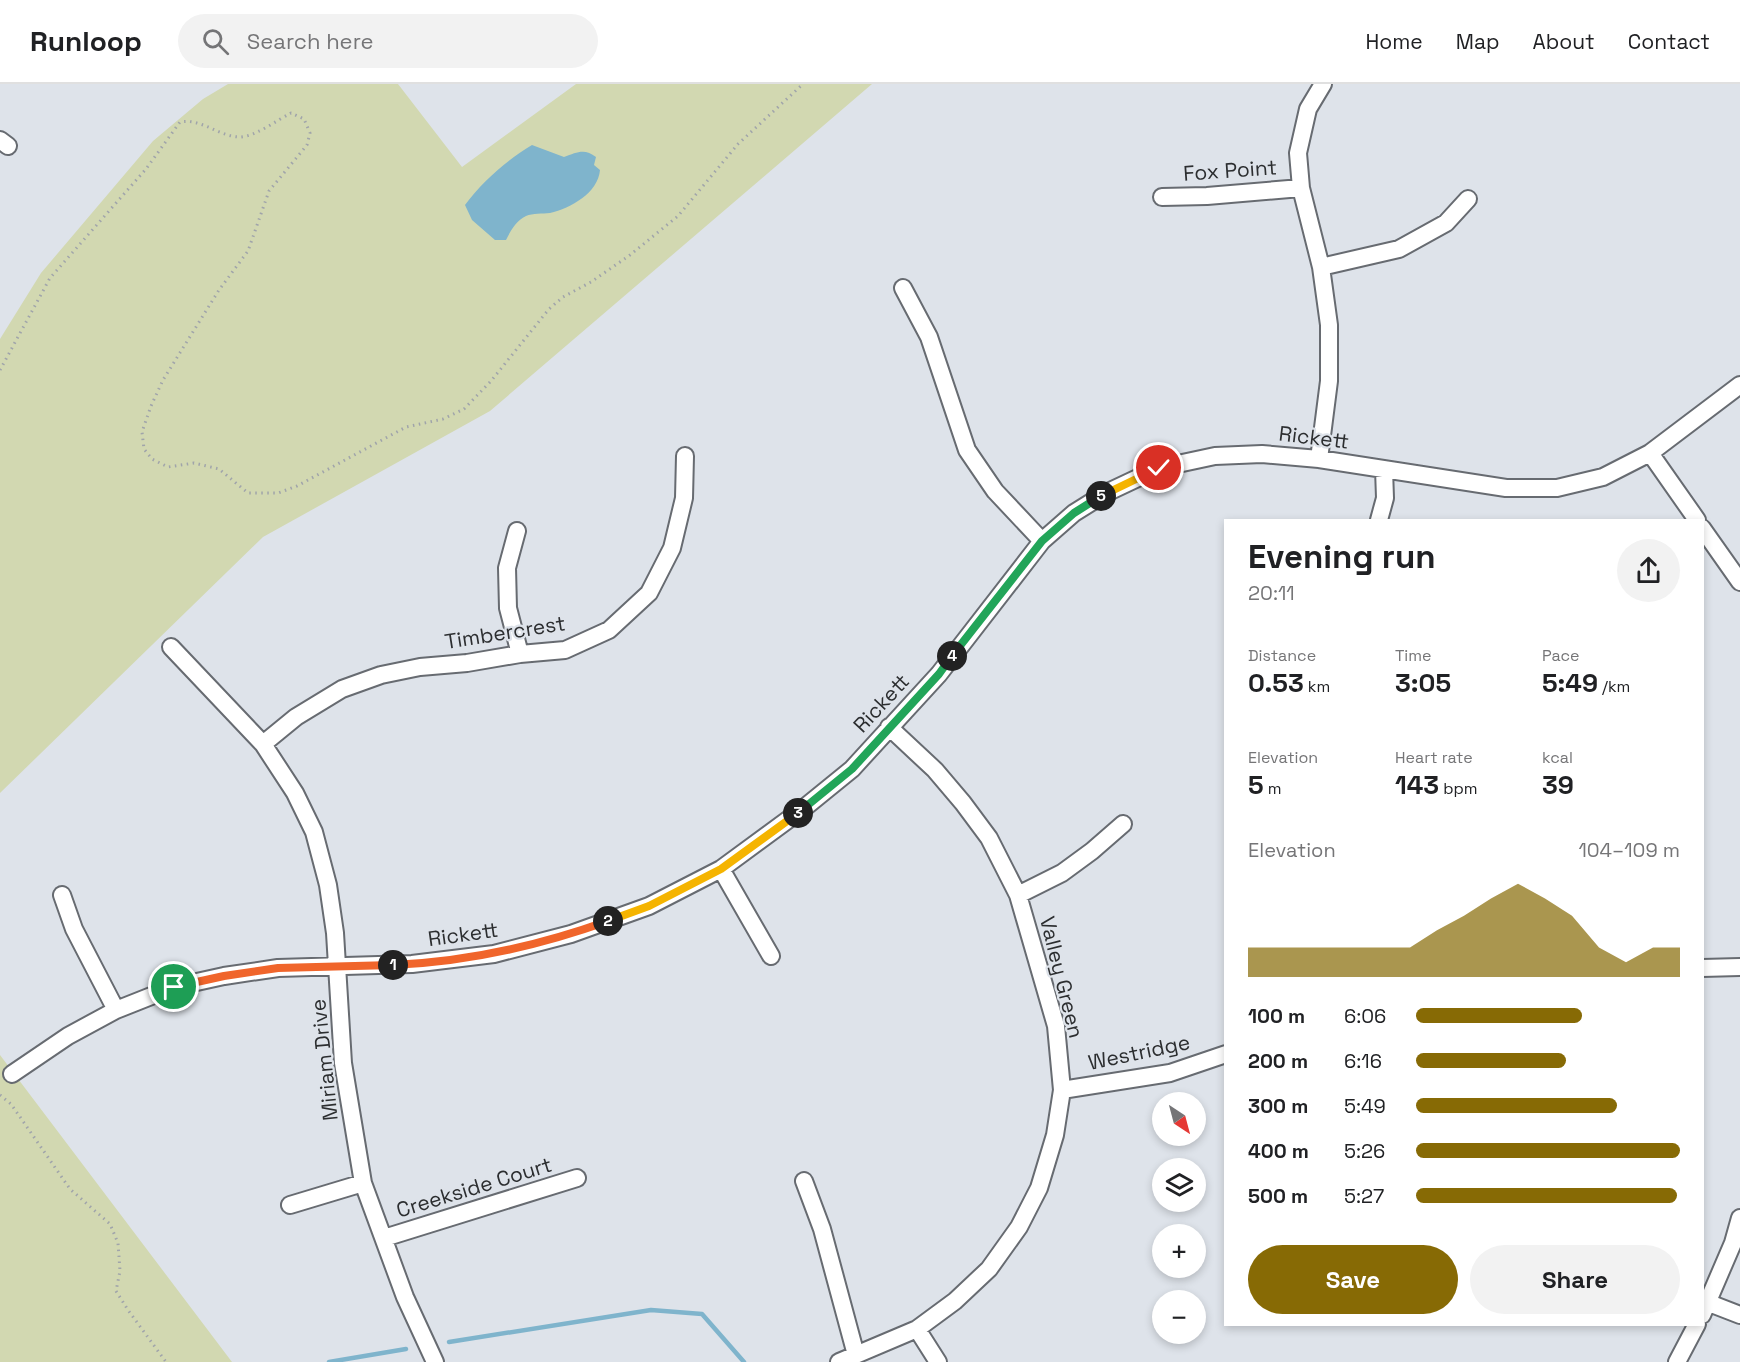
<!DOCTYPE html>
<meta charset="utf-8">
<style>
body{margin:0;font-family:"Space Grotesk",sans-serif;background:#f2f2f2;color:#202124;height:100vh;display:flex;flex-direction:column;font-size:22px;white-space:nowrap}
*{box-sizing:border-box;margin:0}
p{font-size:20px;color:#757577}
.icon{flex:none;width:33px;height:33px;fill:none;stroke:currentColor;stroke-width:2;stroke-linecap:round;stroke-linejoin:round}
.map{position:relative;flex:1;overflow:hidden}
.details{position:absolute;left:1224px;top:435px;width:480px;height:807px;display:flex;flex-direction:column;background:#fff;border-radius:0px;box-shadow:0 3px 9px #0003}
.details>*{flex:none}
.needle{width:39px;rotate:144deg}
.fabs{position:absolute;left:1152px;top:1008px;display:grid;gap:12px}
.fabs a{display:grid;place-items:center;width:54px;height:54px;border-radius:50%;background:#fff;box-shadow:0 3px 9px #0003;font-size:30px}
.pin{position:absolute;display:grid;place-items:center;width:51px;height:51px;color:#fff;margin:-26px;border:3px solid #fff;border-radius:50%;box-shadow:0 2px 6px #0007}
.km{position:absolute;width:30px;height:30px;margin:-15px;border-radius:50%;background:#222;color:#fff;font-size:16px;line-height:30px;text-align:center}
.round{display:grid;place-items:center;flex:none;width:63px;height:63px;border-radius:32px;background:#f2f2f2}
.headline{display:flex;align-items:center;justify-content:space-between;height:102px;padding:0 24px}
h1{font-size:33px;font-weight:700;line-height:45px}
.stats{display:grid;grid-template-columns:repeat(3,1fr);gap:9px;height:102px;padding:6px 24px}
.stats div{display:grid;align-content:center}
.stats b{font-size:26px;font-weight:700}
.stats small{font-size:16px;font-weight:400}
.stats p{font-size:16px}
.chart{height:168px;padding:12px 24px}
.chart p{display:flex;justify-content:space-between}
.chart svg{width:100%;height:108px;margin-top:6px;fill:#876a05;opacity:.7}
.action{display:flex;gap:12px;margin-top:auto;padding:12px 24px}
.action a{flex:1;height:69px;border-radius:36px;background:#876a05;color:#fff;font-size:24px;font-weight:700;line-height:69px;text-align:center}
.action a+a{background:#f2f2f2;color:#202124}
ul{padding:0 24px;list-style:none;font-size:20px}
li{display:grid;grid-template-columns:96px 72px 1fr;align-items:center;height:45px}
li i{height:15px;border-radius:8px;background:#876a05}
header{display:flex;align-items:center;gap:36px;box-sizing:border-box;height:84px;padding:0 30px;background:#fff;border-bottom:2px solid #e0e0e0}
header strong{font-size:28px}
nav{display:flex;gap:33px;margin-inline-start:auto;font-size:21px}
.search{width:420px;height:54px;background:#f2f2f2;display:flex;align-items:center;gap:15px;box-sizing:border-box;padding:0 21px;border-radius:33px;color:#757577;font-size:22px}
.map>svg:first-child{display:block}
</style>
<header>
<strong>Runloop</strong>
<div class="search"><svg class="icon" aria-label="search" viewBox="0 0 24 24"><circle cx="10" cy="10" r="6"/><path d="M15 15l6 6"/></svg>Search here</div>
<nav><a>Home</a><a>Map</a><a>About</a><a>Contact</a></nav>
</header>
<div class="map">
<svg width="1740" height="1278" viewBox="0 0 1740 1278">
<rect width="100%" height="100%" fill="#dee3ea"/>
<path fill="#d2d8b1" d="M 228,0 L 398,0 L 462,83 L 576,0 L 872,0 L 490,327 L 263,453 L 0,709 L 0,255 L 41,189 L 153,57 L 203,15 Z
M 0,971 L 232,1278 L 0,1278 Z"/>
<path fill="#7fb4cc" d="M 532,61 L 564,73 C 577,68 585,64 596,73 L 594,81 L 600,86 C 598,109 571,124 550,129 C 542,130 533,129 526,132 C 516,137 511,146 506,156 L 495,156 L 472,136 L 465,121 C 482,98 507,76 532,61 Z"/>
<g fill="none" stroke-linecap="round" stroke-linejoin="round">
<path stroke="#7fb4cc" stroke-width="4.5" d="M 449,1258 L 651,1226 L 702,1230 L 744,1278
M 329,1278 L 406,1265"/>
<defs>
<path id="minor" d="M 0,56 L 8,62
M 1162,113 L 1207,112 L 1301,104
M 1321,183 L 1399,165 L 1446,139 L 1468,115
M 903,204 L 929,253 L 967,366 L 995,407 L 1042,457
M 1650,369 L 1697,436
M 1319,375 L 1329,297 L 1329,241 L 1321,183 L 1301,104 L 1298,69 L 1308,25 L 1323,0
M 1379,436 L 1385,414 L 1384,385
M 1702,444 L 1740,498
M 517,447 L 507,484 L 508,524 L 520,570
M 171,563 L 263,660 L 295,709 L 314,748 L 328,801 L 335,849 L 343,979 L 363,1099 L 405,1213 L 435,1278
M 263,660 L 296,633 L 342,605 L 381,591 L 420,583 L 467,579 L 520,570 L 565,566 L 609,546 L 649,509 L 672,464 L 684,414 L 685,372
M 721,785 L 771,872
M 62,811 L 74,845 L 116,926
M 1018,811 L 1062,789 L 1092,767 L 1123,740
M 1702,884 L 1740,883
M 12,990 L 68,952 L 116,926 L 174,903 L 224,892 L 278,884 L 412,880 L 494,870 L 571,850 L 649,822 L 721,785 L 804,724 L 852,685 L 939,590 L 1042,457 L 1074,429 L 1106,409 L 1159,384 L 1215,372 L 1262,370 L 1319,375 L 1506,404 L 1557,404 L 1603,393 L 1650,369 L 1740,301
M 1062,1006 L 1170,989 L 1226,970
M 804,1097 L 822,1145 L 856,1271
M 290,1121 L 363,1099
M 384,1154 L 577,1094
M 1709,1219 L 1740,1231
M 1702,1231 L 1733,1159 L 1740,1134
M 917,1245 L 938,1278
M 839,1278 L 917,1245 L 955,1217 L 989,1185 L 1019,1143 L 1039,1104 L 1055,1051 L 1062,1006 L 1056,942 L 1018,811 L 989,754 L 963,719 L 935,686 L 889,643
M 1677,1278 L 1697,1240"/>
</defs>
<use href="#minor" stroke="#676b71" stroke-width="20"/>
<path stroke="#a0a4aa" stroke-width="3" stroke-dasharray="1.5 4.5" stroke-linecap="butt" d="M 0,286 L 50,194 L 146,85 L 180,38 C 201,34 218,52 239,53 C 255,53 277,36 291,29 L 304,35 L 310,49 L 307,61 L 269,107 L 248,167 L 219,206 L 163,296 L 151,322 L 142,348 L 144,365 L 152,375 L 168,383 L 194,379 L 219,385 L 248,409 L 278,409 L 297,402 L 406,343 L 443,335 L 464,325 L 491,297 L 549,225 L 563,213 L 591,198 L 630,171 L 678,132 L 738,60 L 803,0
M 0,1011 L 11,1020 L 70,1105 L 110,1140 L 118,1159 L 120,1187 L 116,1207 L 128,1226 L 166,1278"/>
<use href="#minor" stroke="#fff" stroke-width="16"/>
</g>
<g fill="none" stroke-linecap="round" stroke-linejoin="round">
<defs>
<path id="split-1" d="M 174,903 L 224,892 L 278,884 L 393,881"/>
<path id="split-2" d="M 393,881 C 467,878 538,862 608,837"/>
<path id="split-3" d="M 608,837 L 649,822 L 721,785 L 798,729"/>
<path id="split-4" d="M 798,729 L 852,685 L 939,590 L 952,572"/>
<path id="split-5" d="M 952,572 L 1042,457 L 1074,429 L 1101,412"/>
<path id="split-6" d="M 1101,412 L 1159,384"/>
</defs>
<use href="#split-1" stroke="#fff" stroke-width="12"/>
<use href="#split-2" stroke="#fff" stroke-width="12"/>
<use href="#split-3" stroke="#fff" stroke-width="12"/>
<use href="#split-4" stroke="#fff" stroke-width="12"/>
<use href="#split-5" stroke="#fff" stroke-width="12"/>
<use href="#split-6" stroke="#fff" stroke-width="12"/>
<use href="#split-1" stroke="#f0652b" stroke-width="8"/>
<use href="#split-2" stroke="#f0652b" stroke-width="8"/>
<use href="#split-3" stroke="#f5b400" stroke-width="8"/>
<use href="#split-4" stroke="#22a559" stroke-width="8"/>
<use href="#split-5" stroke="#22a559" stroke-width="8"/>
<use href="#split-6" stroke="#f5b400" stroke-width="8"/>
</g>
<g text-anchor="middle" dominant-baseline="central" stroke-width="4.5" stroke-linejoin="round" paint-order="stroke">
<g font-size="21" fill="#2c2e30" stroke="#dee3ea">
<text transform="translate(1230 86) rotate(-4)">Fox Point</text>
<text transform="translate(1314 353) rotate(7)">Rickett</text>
<text transform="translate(505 548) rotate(-9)">Timbercrest</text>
<text transform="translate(881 619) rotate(-47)">Rickett</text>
<text transform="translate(463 850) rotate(-8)">Rickett</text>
<text transform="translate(1062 893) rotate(76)">Valley Green</text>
<text transform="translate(1139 968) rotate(-12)">Westridge</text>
<text transform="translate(324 976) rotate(-96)">Miriam Drive</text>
<text transform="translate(474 1103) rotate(-17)">Creekside Court</text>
</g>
</g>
</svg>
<div class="fabs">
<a><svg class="needle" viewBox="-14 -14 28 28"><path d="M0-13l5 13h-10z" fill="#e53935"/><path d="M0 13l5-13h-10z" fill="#757577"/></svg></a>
<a><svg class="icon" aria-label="layers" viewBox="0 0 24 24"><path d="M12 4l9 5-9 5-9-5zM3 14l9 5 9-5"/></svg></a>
<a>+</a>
<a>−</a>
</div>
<div class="pin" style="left:174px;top:903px;background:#1e9e55"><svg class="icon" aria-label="arrive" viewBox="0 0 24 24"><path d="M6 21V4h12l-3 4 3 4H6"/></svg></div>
<div class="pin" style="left:1159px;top:384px;background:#d93025"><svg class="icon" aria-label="check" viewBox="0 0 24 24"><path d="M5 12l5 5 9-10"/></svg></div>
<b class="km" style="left:393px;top:881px">1</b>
<b class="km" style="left:608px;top:837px">2</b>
<b class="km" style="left:798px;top:729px">3</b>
<b class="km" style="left:952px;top:572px">4</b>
<b class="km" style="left:1101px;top:412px">5</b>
<section class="details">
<div class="headline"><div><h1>Evening run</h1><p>20:11</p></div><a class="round"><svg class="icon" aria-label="share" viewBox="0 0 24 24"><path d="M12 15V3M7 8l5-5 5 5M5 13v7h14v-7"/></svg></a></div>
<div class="stats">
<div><p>Distance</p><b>0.53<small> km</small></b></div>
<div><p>Time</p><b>3:05</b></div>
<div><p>Pace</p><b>5:49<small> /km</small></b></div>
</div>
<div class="stats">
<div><p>Elevation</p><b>5<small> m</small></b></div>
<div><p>Heart rate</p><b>143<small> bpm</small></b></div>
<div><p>kcal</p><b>39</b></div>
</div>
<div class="chart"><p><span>Elevation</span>104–109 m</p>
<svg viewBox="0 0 160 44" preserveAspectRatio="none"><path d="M0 44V32L10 32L20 32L30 32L40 32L50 32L60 32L70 25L80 19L90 12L100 6L110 12L120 19L130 32L140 38L150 32L160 32V44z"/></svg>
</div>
<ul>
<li><b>100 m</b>6:06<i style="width:63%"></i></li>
<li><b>200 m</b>6:16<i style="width:57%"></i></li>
<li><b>300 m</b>5:49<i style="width:76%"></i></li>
<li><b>400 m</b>5:26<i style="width:100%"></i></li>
<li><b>500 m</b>5:27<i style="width:99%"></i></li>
</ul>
<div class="action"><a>Save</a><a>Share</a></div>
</section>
</div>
